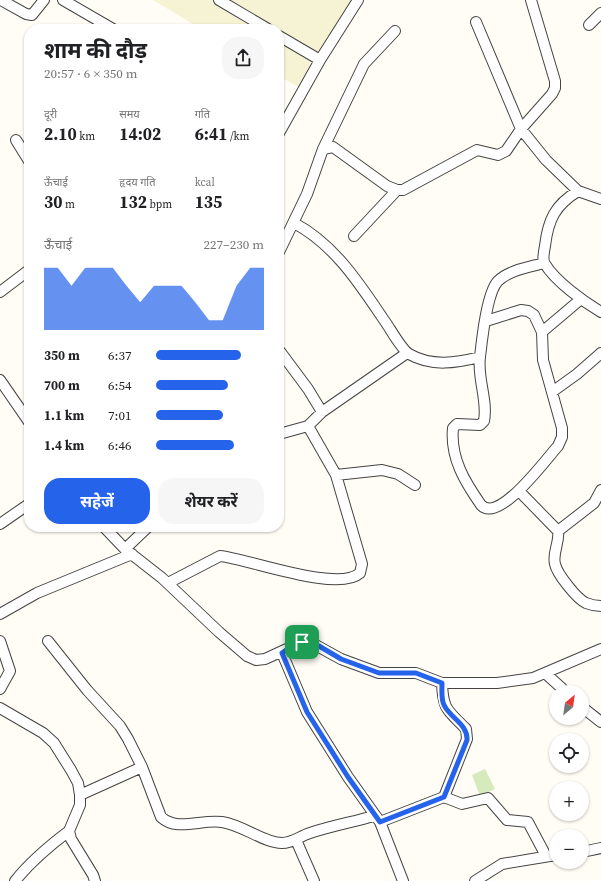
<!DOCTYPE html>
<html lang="hi">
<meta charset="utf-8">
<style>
body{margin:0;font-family:"Source Serif 4","Noto Sans Devanagari",serif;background:#f6f6f6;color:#202124;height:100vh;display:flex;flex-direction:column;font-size:15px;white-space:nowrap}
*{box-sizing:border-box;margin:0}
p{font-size:13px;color:#757577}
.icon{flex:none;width:22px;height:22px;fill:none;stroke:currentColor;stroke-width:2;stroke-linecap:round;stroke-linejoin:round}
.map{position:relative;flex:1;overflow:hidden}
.side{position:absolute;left:24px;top:24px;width:260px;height:508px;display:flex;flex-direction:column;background:#fff;border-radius:16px;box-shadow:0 1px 3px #0004}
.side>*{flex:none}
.needle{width:26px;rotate:29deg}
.fabs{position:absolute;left:549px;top:685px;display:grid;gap:8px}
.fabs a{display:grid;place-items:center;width:40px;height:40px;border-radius:50%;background:#fff;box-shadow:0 1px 3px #0004;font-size:20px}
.pin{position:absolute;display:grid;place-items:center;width:34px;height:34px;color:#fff;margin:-17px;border-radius:8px;box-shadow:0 2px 6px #0006}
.round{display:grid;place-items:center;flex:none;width:42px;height:42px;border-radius:16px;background:#f6f6f6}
.headline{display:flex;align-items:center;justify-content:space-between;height:68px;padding:0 20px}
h1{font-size:22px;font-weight:700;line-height:30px}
.figures{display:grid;grid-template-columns:repeat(3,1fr);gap:6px;height:68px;padding:4px 20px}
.figures div{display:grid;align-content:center}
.figures b{font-size:17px;font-weight:700}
.figures small{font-size:11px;font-weight:400}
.figures p{font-size:11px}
.chart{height:112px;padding:8px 20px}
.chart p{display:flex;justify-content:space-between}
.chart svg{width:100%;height:72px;margin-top:4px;fill:#2563eb;opacity:.7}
.action{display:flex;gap:8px;margin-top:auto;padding:8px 20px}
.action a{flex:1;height:46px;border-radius:16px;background:#2563eb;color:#fff;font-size:16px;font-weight:700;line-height:46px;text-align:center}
.action a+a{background:#f6f6f6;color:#202124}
ul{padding:0 20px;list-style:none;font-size:13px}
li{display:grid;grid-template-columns:64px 48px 1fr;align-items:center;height:30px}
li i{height:10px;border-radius:5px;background:#2563eb}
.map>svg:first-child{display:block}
</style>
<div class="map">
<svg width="601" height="881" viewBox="0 0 601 881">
<rect width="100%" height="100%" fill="#fffdf5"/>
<path fill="#f6f3d4" d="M 153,0 L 354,0 L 300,88 L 279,76 L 279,29 L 201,29 Z"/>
<path fill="#d5ebbd" d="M 485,769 L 495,789 L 480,796 L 472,775 Z"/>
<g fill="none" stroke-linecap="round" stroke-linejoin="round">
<defs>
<path id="minor" d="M 1,0 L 26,14 L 32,15 L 44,0
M 63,0 L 113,29
M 219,0 L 268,29
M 476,22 L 521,129 L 546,160 L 578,191
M 589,25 L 601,13
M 279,36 L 320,60
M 279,133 L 320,60 L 358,0
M 16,140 L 29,161
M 323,149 L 364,64 L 395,31
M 601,199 L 578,191 C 555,205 548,220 545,246 C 544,252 542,260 545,264 C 555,281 584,302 601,312
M 294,223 C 334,244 359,283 384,320 C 390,328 401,349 409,354 C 432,367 456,363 480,357
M 354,236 L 397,190
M 279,252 L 307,194 L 323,149 L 333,147 L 387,186 L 397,190 L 403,190 L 477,150 L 498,155 L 506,151 L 521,129 L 552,94 L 555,88 L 555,81 L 531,0
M 0,292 L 29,270
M 486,321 L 521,310 L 528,311 L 534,315 L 542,332 L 543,360 L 562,428 L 562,437 L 558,446 C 546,459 499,524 481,505 C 465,482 450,458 453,428 L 457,424 L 480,425 L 484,421 C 488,400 477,378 480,357 C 482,339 487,292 498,281 C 509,270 530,267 544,263
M 542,332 L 581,299
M 279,350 L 308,389 L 322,412
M 0,380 L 29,422
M 552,392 L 577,374 L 601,353
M 279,434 L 308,426 L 322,412 L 407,353
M 336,475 L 382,470 L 398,474 L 415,485
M 519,491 L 558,531 C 560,542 552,553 555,564 C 557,574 577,599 586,603 C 591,605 596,606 601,606
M 0,524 L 29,504
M 104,527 L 125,549 L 162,578 L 219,632 L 247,656 L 256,660 L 265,659 L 302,642 L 312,643 L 341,659 L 379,673 L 416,673 L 442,683 L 497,683 L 533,678 L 601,649
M 558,531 L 594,503 L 601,490
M 125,549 L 148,527
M 168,583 L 220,556 C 249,559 338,593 360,573 L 362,564 L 336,475 L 308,426
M 0,614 L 37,593 L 132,554
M 0,641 L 10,671 L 0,689
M 48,641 L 87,690 L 120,726 L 128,739 L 142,767 L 161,817 C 177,832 201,819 222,822 C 243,825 264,843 282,843 C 293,843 300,836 310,833 C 331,826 353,822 374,816
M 282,653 L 307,712 L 348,777 L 380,822 L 403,881
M 545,673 L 566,692
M 582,707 L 601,722
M 0,708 L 43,733 L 54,743 L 71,770 L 78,783 L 80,795 L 80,805 L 69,831 L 71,839 L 93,875 L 95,881
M 80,795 L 142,767
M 444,797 L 462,804 L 488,798 L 507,820 L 528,822 L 546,856
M 380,822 L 444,797 L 467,739 L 466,729 C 448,710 443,711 442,683
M 296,840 L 314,881
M 582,852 L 601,848
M 15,881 C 31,861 49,846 69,831
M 475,881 L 502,864 L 556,855"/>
</defs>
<use href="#minor" stroke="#444" stroke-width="12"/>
<use href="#minor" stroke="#fff" stroke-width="10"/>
</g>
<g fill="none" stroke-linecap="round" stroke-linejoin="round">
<defs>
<path id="route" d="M 302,642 L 319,646 L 341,659 L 379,673 L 416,673 L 442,683 C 442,690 441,699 444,705 C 450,718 468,724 467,740 L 444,797 L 380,822 L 348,777 L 307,712 L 282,653 L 295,644 Z"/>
</defs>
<use href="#route" stroke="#fff" stroke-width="8"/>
<use href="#route" stroke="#2563eb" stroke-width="5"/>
</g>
</svg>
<div class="fabs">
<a><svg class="needle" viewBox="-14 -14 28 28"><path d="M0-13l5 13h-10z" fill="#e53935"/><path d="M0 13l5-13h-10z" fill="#757577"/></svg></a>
<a><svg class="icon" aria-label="locate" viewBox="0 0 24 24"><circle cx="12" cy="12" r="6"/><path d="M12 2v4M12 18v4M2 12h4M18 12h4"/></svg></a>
<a>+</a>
<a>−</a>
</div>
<div class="pin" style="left:302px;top:642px;background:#1e9e55"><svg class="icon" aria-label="arrive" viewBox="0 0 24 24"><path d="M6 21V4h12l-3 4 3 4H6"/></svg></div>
<section class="side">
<div class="headline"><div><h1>शाम की दौड़</h1><p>20:57 · 6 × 350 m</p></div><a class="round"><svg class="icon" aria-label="share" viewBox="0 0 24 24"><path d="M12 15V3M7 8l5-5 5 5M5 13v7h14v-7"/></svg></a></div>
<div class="figures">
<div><p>दूरी</p><b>2.10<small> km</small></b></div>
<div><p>समय</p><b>14:02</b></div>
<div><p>गति</p><b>6:41<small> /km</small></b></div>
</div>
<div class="figures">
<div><p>ऊँचाई</p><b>30<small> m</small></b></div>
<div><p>हृदय गति</p><b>132<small> bpm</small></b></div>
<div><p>kcal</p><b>135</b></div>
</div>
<div class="chart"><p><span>ऊँचाई</span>227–230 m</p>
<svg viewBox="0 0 160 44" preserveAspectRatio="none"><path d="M0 44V6L10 6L20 17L30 6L40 6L50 6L60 17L70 27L80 17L90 17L100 17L110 27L120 38L130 38L140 17L150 6L160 6V44z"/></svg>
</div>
<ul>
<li><b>350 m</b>6:37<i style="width:79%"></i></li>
<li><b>700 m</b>6:54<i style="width:67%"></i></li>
<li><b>1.1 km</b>7:01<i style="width:62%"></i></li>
<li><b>1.4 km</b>6:46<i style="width:72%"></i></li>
</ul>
<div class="action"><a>सहेजें</a><a>शेयर करें</a></div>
</section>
</div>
